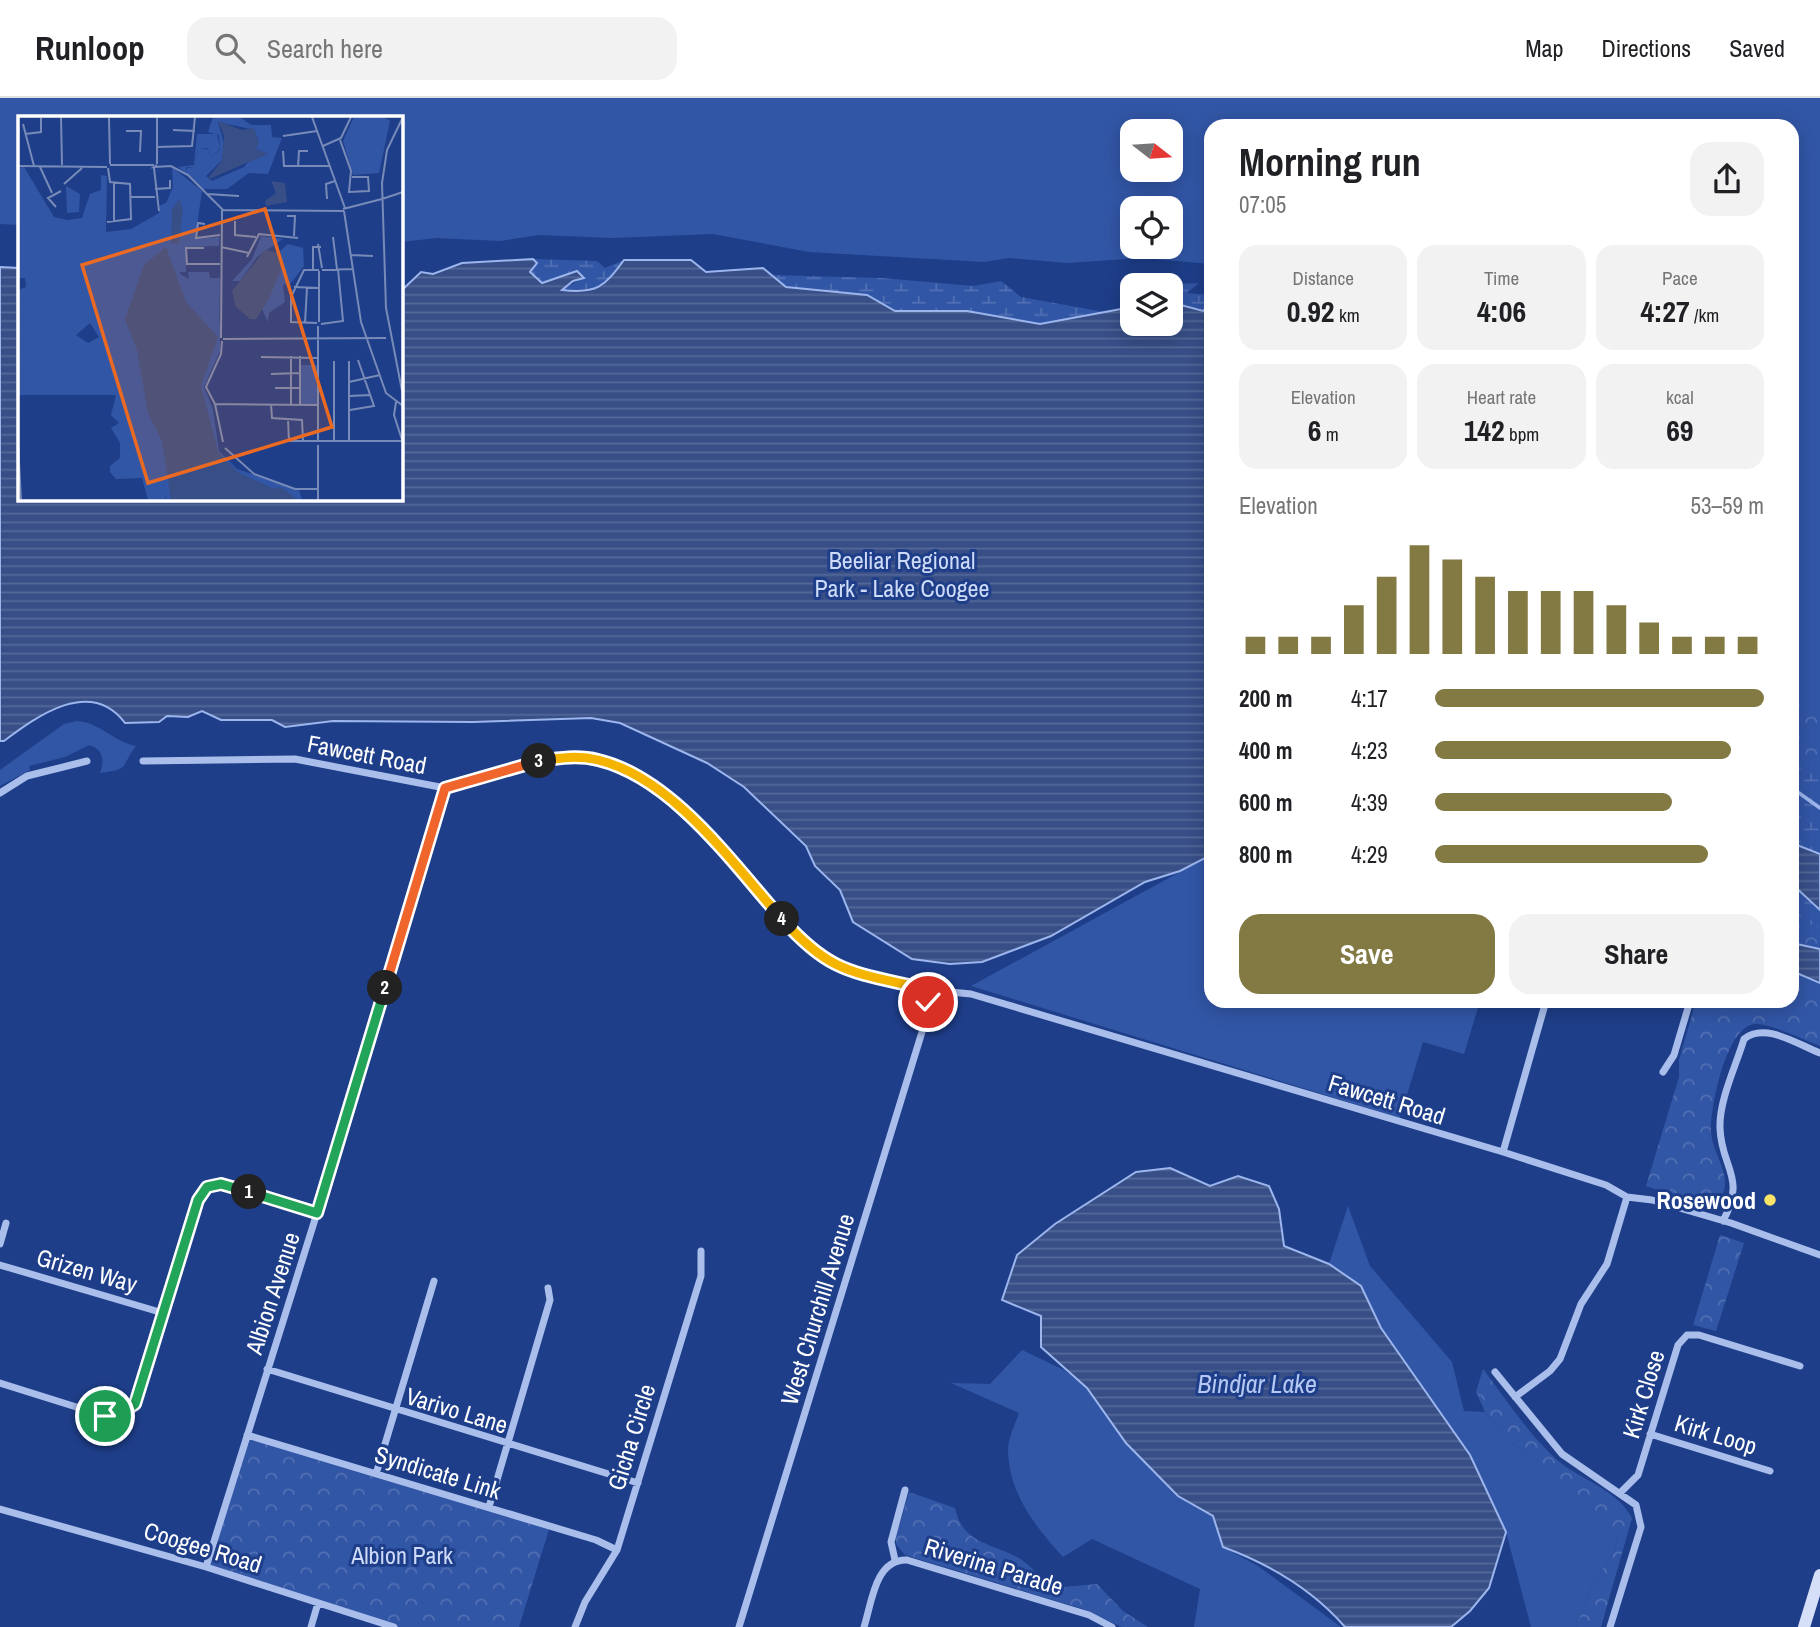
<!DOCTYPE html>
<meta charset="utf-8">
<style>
body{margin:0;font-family:"Archivo Narrow",sans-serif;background:#f2f2f2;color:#202124;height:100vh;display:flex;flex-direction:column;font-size:26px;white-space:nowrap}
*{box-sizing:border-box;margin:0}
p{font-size:23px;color:#757577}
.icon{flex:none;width:38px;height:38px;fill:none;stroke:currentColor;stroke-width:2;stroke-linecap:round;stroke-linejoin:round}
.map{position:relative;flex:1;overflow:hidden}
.side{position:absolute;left:1204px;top:21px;width:595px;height:889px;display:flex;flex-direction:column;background:#fff;border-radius:21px;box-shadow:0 4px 18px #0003}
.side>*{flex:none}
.needle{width:46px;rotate:107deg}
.controls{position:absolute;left:1120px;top:21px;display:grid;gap:14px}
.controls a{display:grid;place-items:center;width:63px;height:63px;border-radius:14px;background:#fff;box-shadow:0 4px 18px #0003;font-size:35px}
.pin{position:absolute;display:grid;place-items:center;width:60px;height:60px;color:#fff;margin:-30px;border:4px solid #fff;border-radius:50%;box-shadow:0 2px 7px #0007}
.km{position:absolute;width:35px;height:35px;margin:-18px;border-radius:50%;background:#222;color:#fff;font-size:19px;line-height:35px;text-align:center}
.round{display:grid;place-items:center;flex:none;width:74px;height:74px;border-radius:21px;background:#f2f2f2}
.summary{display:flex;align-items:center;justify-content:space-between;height:119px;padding:0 35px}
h1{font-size:38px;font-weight:700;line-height:52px}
.stats{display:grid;grid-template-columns:repeat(3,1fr);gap:10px;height:119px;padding:7px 35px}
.stats div{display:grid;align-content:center;border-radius:18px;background:#f2f2f2;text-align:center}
.stats b{font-size:30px;font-weight:700}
.stats small{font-size:19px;font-weight:400}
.stats p{font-size:19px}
.chart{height:196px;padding:14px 35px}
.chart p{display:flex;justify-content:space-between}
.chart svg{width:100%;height:126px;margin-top:7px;stroke:#827943;stroke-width:6}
.cta{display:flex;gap:14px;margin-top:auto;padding:14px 35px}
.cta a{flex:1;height:80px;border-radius:21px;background:#827943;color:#fff;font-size:28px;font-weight:700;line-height:80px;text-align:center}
.cta a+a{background:#f2f2f2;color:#202124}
ul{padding:0 35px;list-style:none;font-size:23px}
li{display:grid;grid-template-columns:112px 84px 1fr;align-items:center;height:52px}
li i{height:18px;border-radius:9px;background:#827943}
header{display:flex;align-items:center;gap:42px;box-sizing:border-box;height:98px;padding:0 35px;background:#fff;border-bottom:2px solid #e0e0e0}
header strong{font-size:33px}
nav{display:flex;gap:38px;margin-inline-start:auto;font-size:24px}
.search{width:490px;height:63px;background:#f2f2f2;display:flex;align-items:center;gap:18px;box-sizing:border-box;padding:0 24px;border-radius:21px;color:#757577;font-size:26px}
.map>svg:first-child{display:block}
</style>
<header>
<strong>Runloop</strong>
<div class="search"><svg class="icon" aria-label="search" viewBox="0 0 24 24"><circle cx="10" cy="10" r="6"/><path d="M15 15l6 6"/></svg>Search here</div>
<nav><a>Map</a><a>Directions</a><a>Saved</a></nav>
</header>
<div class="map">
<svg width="1820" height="1529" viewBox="0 0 1820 1529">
<defs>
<pattern id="forest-crowns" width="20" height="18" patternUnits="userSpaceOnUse" patternTransform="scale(1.75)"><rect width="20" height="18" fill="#3256a6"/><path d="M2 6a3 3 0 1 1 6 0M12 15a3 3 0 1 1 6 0" fill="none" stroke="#516fb3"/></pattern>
<pattern id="wetland-marsh" width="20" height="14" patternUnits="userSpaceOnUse" patternTransform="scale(1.75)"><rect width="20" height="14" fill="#3256a6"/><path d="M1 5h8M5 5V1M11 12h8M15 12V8" fill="none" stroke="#516fb3"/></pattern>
<pattern id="water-rules" width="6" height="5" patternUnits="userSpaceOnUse" patternTransform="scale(1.75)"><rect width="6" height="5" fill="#374e87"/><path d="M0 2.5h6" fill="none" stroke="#556999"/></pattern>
</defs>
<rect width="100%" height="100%" fill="#1e3e89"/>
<path fill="#3256a6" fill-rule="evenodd" d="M 0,0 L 1820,0 L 1820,677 L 1792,672 L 1792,28 L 1211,28 L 1211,166 L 1141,160 L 1066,165 L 1009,160 L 984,164 L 809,154 L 713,136 L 613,140 L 539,137 L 500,143 L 437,140 L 401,144 L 401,19 L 19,19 L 19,127 L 0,126 ZM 1132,33 L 1171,33 L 1171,72 L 1132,72 ZM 1132,110 L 1171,110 L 1171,149 L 1132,149 Z
M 77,623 C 99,624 114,644 136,648 C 120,669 131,671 100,675 C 105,662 103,651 89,647 L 65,659 L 29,668 L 30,672 L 0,688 L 0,672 L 64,626 Z
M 1211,757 L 1211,903 L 1480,903 L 1464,956 L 1423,944 L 1400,1020 L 971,888 Z
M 1348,1108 L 1370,1168 L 1452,1264 L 1464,1313 L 1485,1314 L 1506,1341 L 1533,1359 L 1618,1436 L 1615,1452 L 1593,1486 L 1576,1529 L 1531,1529 L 1506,1434 L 1420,1288 L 1381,1230 L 1361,1189 L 1329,1166 Z
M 1022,1252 L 1064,1272 L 1087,1290 L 1126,1345 L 1178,1398 L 1213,1418 L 1223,1449 L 1258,1468 L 1341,1529 L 1194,1529 L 1200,1491 L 1092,1441 L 1063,1459 C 1035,1428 1009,1396 1008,1352 C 1008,1341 1015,1326 1019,1315 L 951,1285 L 990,1286 Z"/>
<path fill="url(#forest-crowns)" d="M 1792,594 L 1820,601 L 1820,948 C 1801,941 1779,929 1759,926 C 1727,921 1710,1010 1711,1034 C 1712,1052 1726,1070 1725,1086 C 1724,1100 1717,1101 1709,1110 L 1646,1088 L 1679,979 L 1679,962 L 1696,903 L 1792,903 Z
M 1720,1137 L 1744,1145 L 1716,1233 L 1693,1227 Z
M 1483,1271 C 1506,1301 1528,1336 1556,1361 C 1580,1382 1617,1391 1632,1420 L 1601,1529 L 1576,1529 L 1593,1486 L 1615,1452 L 1618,1436 L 1570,1396 L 1533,1359 L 1506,1341 L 1485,1314 L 1476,1294 Z
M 247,1337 L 550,1428 L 519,1529 L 394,1529 L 206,1469 Z
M 909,1394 L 955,1410 C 963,1449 998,1445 1023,1463 C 1033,1470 1042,1481 1051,1490 L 1097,1486 L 1123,1513 L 1148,1529 L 1122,1529 L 1083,1511 L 905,1457 L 896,1446 L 896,1439 Z"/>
<path fill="url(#wetland-marsh)" d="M 533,161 L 597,163 L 605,170 L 624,162 C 604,190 596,196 561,192 L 584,180 L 577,173 L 542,185 L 530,174 L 537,165 Z
M 771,177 L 882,180 L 973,188 L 1001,183 L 1021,199 L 1104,214 L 1040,226 L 967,213 L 895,213 L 867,197 L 786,189 Z
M 1199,185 L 1187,195 L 1211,197 L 1211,205 L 1203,213 L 1182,207 L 1171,207 L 1171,187 L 1155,187 Z
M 1794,667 L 1820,677 L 1820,756 L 1792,745 Z
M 1792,786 L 1820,812 L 1820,830 L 1792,819 Z"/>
<path fill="url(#water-rules)" stroke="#9cb6ed" stroke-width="2" d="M 533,161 L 537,165 L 530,174 L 542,185 L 577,173 L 584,180 L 573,183 L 562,192 C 597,196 604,189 624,162 L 691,162 L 706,174 L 763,170 L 786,189 L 867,197 L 895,213 L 967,213 L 1040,226 L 1132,209 L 1132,226 L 1171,226 L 1171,207 L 1181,207 L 1203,213 L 1211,205 L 1211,757 L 1180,773 L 1145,784 L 1051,838 L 982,864 L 950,866 L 912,861 L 853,824 L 840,792 L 815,768 L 806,748 L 744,689 L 707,665 L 620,625 L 591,620 L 473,624 L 333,623 L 285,629 L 272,622 L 221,622 L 202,613 L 188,619 L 167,618 L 159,624 L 125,625 C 91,579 37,618 4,643 L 0,643 L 0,169 L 19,170 L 19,401 L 401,401 L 401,193 L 421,174 L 433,176 L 462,165 Z
M 1792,745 L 1820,756 L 1820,812 L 1792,786 Z
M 1792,845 L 1820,851 L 1820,885 L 1792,873 Z
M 1170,1070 L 1210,1088 L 1238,1078 L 1269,1088 L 1279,1111 L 1284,1148 L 1329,1166 L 1361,1188 L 1381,1230 L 1470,1357 L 1506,1434 L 1489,1490 L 1470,1513 L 1451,1529 L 1345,1529 C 1313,1492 1269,1466 1223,1449 L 1213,1418 L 1178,1398 L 1126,1345 L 1087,1290 L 1041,1249 L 1041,1218 L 1002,1202 L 1017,1157 L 1055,1126 L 1136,1074 Z"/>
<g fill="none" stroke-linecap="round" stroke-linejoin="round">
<path stroke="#9cb6ed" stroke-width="3.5" d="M 1792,690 L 1820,710"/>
<path stroke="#a9beeb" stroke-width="7" d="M 143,663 L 295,661 L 445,690 L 539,663 L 571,659 L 599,662 L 624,672 L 685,713 L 817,857 L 854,874 L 917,889
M 0,695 L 27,678 L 87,663
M916 892a12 12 0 1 1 24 0a12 12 0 1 1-24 0Z
M 940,893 L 971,896 L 1503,1054 L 1606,1087 L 1627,1099 L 1652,1102 L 1731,1125 L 1820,1157
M 1663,974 L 1674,957 L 1690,903
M 1503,1054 L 1546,903
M 1723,1123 C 1747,1079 1721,1070 1720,1030 C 1719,1002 1736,968 1744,941 C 1765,924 1797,946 1820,955
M 0,1146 L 6,1125
M 0,1167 L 163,1215
M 267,1271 L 638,1385
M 1495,1274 L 1562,1356 L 1636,1407 L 1641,1429 L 1610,1529
M 0,1285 L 105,1318 L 120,1316 L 136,1306 L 198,1102 L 207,1089 L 221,1086 L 317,1115
M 1515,1299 L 1550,1273 L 1560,1261 L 1581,1206 L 1607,1166 L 1627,1099
M 1650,1336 L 1770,1373
M 247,1337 L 596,1442 L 617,1452
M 376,1376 L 434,1183
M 1620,1395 L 1638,1377 L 1678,1247 L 1687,1237 L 1699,1237 L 1800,1268
M 489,1409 L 550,1202 L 548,1190
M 0,1411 L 206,1469 L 394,1529
M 895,1462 L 891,1444 L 905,1392
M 206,1469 L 317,1115 L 445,690
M 311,1529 L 318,1505
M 575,1529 L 585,1504 L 617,1452 L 701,1178 L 701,1153
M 739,1529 L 922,934 L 928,904
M 864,1529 C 872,1504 875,1461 907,1462 L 1089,1517 L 1112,1529"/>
<path stroke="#d5dff8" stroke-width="12" d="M 1804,1529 L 1820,1477"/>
</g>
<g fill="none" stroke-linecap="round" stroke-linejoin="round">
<defs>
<path id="split-1" d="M 105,1318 L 120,1316 L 135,1306 L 198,1102 L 207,1089 L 221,1086 L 249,1094"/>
<path id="split-2" d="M 249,1094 L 317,1115 L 385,890"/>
<path id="split-3" d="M 385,890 L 445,690 L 539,663"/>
<path id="split-4" d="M 539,663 C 559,660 578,657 598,662 C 673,680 733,766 782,821"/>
<path id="split-5" d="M 782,821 C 829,874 851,874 917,889 L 919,900 L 928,904"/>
</defs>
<use href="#split-1" stroke="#fff" stroke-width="14"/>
<use href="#split-2" stroke="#fff" stroke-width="14"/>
<use href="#split-3" stroke="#fff" stroke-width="14"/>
<use href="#split-4" stroke="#fff" stroke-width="14"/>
<use href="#split-5" stroke="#fff" stroke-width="14"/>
<use href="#split-1" stroke="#22a559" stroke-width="9"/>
<use href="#split-2" stroke="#22a559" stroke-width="9"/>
<use href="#split-3" stroke="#f0652b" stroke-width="9"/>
<use href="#split-4" stroke="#f5b400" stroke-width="9"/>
<use href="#split-5" stroke="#f5b400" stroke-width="9"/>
</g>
<circle fill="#fae468" stroke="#1e3e89" stroke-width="2.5" cx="1770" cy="1102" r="7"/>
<g text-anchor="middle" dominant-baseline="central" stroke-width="6" stroke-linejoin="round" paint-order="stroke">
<g font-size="24" fill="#cedbf8" stroke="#1e3e89">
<text x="902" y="462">Beeliar Regional<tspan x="902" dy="28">Park - Lake Coogee</tspan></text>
<text x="402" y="1457">Albion Park</text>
</g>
<g font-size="24" fill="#fff" stroke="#1e3e89">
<text transform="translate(367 656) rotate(11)">Fawcett Road</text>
<text transform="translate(1387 1001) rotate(17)">Fawcett Road</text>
<text transform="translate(87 1172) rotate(16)">Grizen Way</text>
<text transform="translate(272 1195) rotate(-72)">Albion Avenue</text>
<text transform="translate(817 1211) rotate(-73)">West Churchill Avenue</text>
<text transform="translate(1643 1296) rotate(-73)">Kirk Close</text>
<text transform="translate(457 1312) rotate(17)">Varivo Lane</text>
<text transform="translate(1716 1336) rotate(17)">Kirk Loop</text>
<text transform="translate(631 1339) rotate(-73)">Gicha Circle</text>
<text transform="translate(438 1374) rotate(17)">Syndicate Link</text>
<text transform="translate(203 1449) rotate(17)">Coogee Road</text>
<text transform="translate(994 1468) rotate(17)">Riverina Parade</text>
</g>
<g font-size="24" font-weight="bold" fill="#fff" stroke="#1e3e89" text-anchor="end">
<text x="1756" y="1102">Rosewood</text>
</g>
<g font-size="26" font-style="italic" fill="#b4c8f3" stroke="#1e3e89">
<text x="1257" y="1285">Bindjar Lake</text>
</g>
</g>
<g transform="translate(18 18)">
<rect width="385" height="385" fill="#1e3e89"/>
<path d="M 6,51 L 36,101 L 49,104 L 64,102 L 72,78 L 83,74 L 83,59 L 89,60 L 88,116 L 113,113 L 143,96 L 142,90 L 149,86 L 153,75 L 162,158 L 171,163 L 170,156 L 191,156 L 192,162 L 202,162 L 201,218 L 149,355 L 148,384 L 148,375 L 147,384 L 130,384 L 124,362 L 98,363 L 92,356 L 92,350 L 102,342 L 102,327 L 93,312 L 101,307 L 93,299 L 98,279 L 0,279 L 0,174 L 8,171 L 7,162 L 0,162 L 0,52 ZM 72,207 L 81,221 L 70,227 L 58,219 ZM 48,70 L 62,78 L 61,96 L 49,97 ZM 243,120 L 265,123 L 239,141 L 222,165 L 214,165 L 234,143 ZM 270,128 L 285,132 L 286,150 L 273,167 L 265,169 L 267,186 L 251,197 L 250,206 L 244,193 L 265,148 L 262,135 Z" fill="#3256a6" fill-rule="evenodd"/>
<path d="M 336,1 L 366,1 L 372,5 L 361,57 L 335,59 L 325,25 ZM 179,18 L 199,18 L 202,32 L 194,42 L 189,32 L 180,33 L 177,52 L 168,51 L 168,57 L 160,51 L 176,49 ZM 154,51 L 184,75 L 177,123 L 201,121 L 201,130 L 168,131 L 168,156 L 162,156 L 171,186 L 202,206 L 202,235 L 186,271 L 195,293 L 201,335 L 219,353 L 281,374 L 284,384 L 148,384 L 140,330 L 104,203 L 119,148 L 136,132 L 142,90 L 149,86 L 155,71 ZM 282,249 L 300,249 L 299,289 L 282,289 Z" fill="#3256a6"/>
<path d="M 195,1 L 222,1 L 233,9 L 253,9 L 254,21 L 264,22 L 250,58 L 231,57 L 209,73 L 185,73 L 168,57 L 169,52 L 177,52 L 180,33 L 189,33 L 194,42 L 202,33 L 201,19 L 190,16 ZM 200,6 L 237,14 L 238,33 L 250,38 L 235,41 L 226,51 L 194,65 L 188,60 L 204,44 L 206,27 ZM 163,79 L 167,91 L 163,123 L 169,128 L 159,123 L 165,93 L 159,84 L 154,94 L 154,125 L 145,127 L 148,95 Z" fill="#3256a6" fill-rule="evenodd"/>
<path d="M 200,5 L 224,14 L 236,12 L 241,26 L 238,33 L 250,38 L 189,64 L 204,44 L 206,20 ZM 253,65 L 267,67 L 269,86 L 248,90 L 247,85 L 258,77 ZM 161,83 L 165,93 L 161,127 L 153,128 L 154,94 ZM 148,131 L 168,186 L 200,221 L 183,270 L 200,336 L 221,357 L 256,373 L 263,371 L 280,384 L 153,384 L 144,325 L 130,297 L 119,234 L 107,203 L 126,149 ZM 247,134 L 262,137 L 265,148 L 251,183 L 238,203 L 232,203 L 218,191 L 214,175 Z" fill="#374e87"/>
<path fill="none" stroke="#788bb8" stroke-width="2" d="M 43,1 L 44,49M 294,1 L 327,92M 385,1 L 369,34 L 364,67 L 368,192 L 385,280M 91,2 L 92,48M 5,8 L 16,50M 155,14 L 177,15M 108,15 L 123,15 L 122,36M 7,18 L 23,16 L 23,2M 265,20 L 299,15M 322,24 L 333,55 L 331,76 L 351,75 L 350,61 L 334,61M 305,30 L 323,22 L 333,1M 139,31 L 174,30 L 177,1M 265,35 L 266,50 L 311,50M 139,48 L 139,1M 92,49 L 136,49M 139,49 L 136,51 L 153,50 L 170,59 L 205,94 L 326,95M 0,50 L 89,51M 22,51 L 34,77M 280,51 L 281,35 L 290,35M 136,52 L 141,95M 46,68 L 64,52M 137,73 L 152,72 L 152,64M 189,78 L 221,80M 112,81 L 137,81M 309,83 L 308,68 L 317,65M 364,83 L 385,76M 38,91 L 30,82 L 43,75M 325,93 L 364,83M 326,95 L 343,206 L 368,277 L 385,290M 269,100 L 277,100 L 276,120M 217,105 L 217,119 L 238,121M 89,106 L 113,103 L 112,68 L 92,66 L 90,52M 96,106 L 96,67M 187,108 L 180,107 L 178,122 L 202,119M 315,121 L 319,153M 300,128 L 304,152M 203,131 L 231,137M 186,132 L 168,132 L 169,148 L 202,148M 333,139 L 355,140M 229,141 L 241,118 L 280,122M 295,153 L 295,131 L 303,131M 304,154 L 335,153M 276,171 L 302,172M 301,206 L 301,155M 287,207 L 289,172M 299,207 L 273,206 L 273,181 L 286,154 L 301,154M 303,208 L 325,205 L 320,153M 203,222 L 204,94M 205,223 L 368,222M 204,225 L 203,238 L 188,271 L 197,288 L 205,326M 243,241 L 300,242M 331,245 L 331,325M 253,258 L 282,257M 331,266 L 362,259M 257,272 L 282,272M 331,280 L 353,279M 378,286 L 376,299 L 385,327M 197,288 L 299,289M 253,288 L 254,302 L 284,304 L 285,325M 273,288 L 273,240M 282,289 L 282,240M 332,294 L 356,290 L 340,244M 270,303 L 271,325M 265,325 L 383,325M 300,325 L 300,210M 316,325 L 316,245M 0,328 L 3,384M 207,332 L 236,358 L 277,373 L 300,373M 300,384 L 300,329"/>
<path fill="#ea6a24" fill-opacity="0.15" stroke="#ea6a24" stroke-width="3.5" d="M 247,93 L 314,311 L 130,367 L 64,149 Z"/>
<rect width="385" height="385" fill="none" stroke="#fff" stroke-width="3.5"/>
</g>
</svg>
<div class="controls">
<a><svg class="needle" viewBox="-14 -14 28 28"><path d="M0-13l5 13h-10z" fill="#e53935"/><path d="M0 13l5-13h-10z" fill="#757577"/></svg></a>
<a><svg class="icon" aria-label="locate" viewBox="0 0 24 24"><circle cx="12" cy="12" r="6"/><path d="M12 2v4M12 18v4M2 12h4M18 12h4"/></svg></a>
<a><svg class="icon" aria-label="layers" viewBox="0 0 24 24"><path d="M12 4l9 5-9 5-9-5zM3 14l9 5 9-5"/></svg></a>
</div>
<div class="pin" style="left:105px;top:1318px;background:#1e9e55"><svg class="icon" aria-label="arrive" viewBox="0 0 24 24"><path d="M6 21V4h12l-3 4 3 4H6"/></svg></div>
<div class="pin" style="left:928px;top:904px;background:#d93025"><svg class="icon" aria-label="check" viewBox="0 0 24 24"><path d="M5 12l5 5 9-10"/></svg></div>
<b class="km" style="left:249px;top:1094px">1</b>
<b class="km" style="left:385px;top:890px">2</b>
<b class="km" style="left:539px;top:663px">3</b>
<b class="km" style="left:782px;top:821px">4</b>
<section class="side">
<div class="summary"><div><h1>Morning run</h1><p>07:05</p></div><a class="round"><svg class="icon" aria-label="share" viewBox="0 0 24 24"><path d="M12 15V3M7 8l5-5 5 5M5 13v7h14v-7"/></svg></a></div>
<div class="stats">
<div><p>Distance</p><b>0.92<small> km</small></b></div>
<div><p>Time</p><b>4:06</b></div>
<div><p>Pace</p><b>4:27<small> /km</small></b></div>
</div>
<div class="stats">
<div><p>Elevation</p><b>6<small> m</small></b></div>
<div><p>Heart rate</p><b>142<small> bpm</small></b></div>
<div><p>kcal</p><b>69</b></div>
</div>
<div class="chart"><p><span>Elevation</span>53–59 m</p>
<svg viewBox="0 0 160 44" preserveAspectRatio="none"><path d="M5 44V38M15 44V38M25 44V38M35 44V27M45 44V17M55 44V6M65 44V11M75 44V17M85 44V22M95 44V22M105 44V22M115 44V27M125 44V33M135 44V38M145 44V38M155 44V38"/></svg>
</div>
<ul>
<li><b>200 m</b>4:17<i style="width:100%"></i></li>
<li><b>400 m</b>4:23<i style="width:90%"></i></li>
<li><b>600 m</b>4:39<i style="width:72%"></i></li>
<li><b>800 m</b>4:29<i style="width:83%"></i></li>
</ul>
<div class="cta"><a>Save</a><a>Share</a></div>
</section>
</div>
